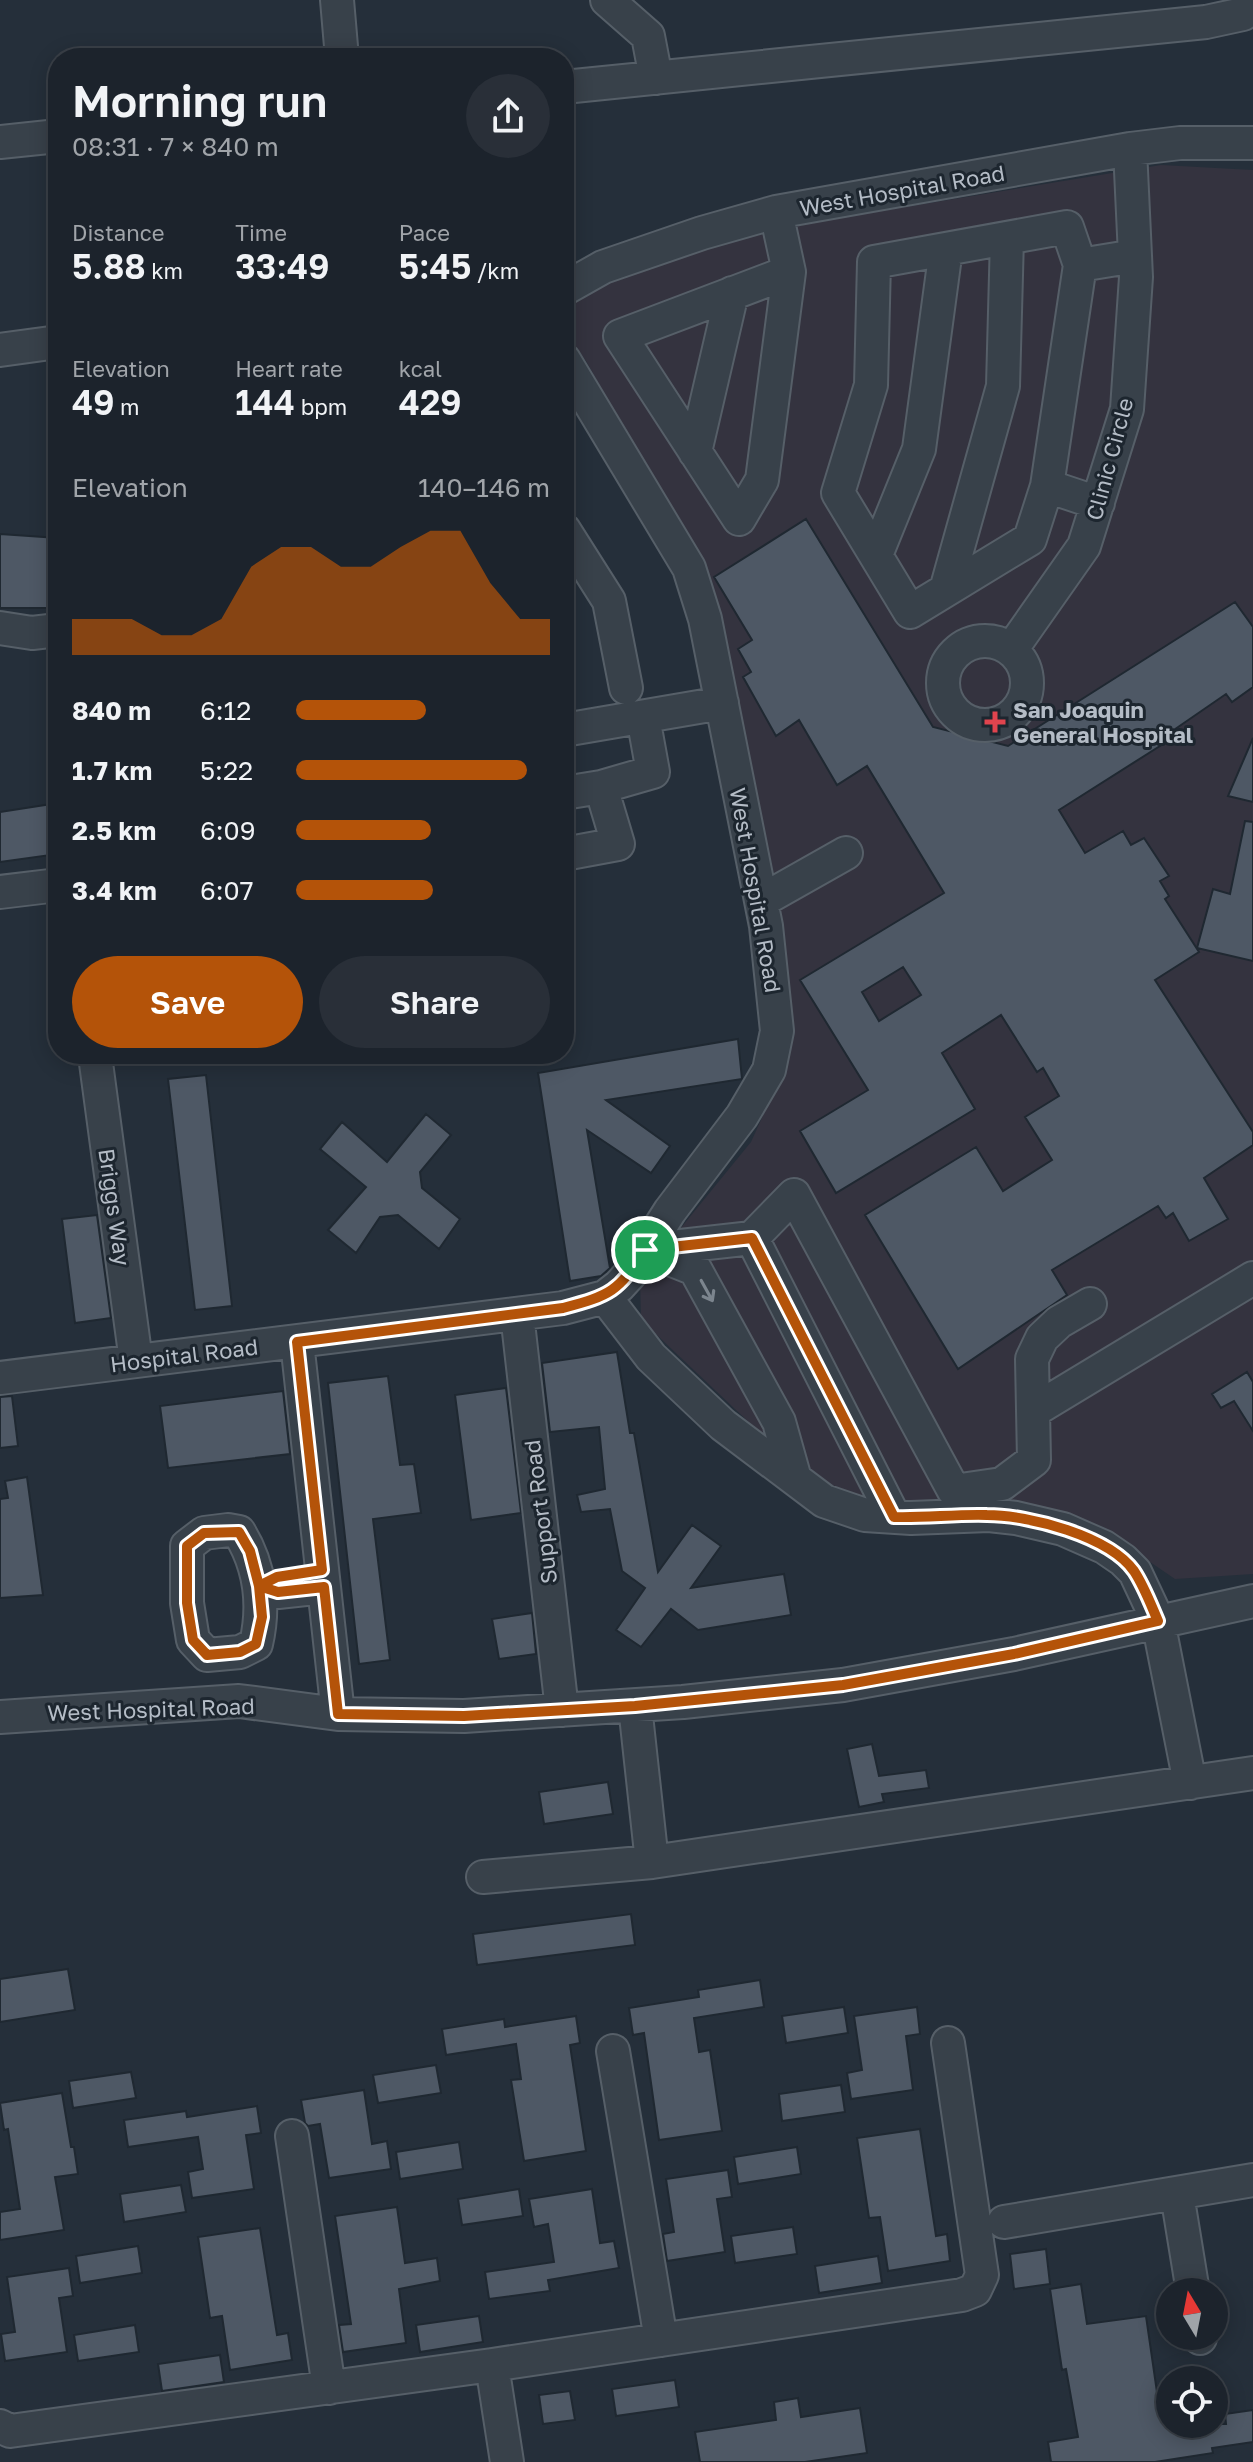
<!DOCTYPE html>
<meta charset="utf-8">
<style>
body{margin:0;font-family:"Golos Text",sans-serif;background:#292f38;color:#f1f3f6;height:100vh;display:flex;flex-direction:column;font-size:30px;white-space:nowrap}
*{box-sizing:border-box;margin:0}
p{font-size:26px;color:#a0a4a9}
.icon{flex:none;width:44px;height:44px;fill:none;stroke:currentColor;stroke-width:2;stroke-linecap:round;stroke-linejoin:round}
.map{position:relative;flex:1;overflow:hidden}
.details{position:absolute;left:48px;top:48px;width:526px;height:1016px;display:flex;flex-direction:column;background:#1c232c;border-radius:32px;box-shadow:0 4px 20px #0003,0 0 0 2px #3a4048}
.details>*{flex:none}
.needle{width:52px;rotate:350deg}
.buttons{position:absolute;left:1156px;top:2278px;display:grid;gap:16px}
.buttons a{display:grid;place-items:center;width:72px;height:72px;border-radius:50%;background:#1c232c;box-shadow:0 4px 20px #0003,0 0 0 2px #3a4048;font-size:40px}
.pin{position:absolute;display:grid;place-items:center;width:68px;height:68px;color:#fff;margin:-34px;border:4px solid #fff;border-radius:50%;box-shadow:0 2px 8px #0007}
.round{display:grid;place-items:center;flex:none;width:84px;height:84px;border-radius:42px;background:#292f38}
.overview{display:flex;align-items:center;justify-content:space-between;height:136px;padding:0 24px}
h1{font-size:44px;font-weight:600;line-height:60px}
.metrics{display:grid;grid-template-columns:repeat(3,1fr);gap:12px;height:136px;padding:8px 24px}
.metrics div{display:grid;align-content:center}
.metrics b{font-size:34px;font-weight:600}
.metrics small{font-size:22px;font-weight:400}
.metrics p{font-size:22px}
.chart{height:224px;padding:16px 24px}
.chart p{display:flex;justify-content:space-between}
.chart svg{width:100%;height:144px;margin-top:8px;fill:#b45309;opacity:.7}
.button{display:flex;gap:16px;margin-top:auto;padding:16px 24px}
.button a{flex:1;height:92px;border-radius:48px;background:#b45309;color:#fff;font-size:32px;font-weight:600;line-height:92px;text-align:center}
.button a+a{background:#292f38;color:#f1f3f6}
ul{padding:0 24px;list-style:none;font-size:26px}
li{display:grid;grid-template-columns:128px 96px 1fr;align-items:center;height:60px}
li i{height:20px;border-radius:10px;background:#b45309}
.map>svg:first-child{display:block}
</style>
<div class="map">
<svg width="1253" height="2462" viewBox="0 0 1253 2462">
<rect width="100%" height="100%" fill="#252f3a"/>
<path fill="#34333f" d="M 1161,165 L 1253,170 L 1253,1574 L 1175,1579 L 1093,1523 L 1027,1503 L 903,1504 L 834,1497 L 776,1448 L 641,1320 L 640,1278 L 751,1142 L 783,1071 L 775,878 L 700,565 L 586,361 L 564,330 L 564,314 L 578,294 L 704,248 L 820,221 Z"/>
<path fill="#4e5865" stroke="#1f2831" stroke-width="2" fill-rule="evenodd" d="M 806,519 L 933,727 L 1008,746 L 1235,602 L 1253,627 L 1253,687 L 1232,702 L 1226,694 L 1168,734 L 1171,739 L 1059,810 L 1085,853 L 1123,831 L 1131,845 L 1144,838 L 1169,876 L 1160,881 L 1169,896 L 1165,899 L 1199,952 L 1155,980 L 1253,1132 L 1253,1145 L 1204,1178 L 1228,1219 L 1189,1241 L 1173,1213 L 1166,1218 L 1158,1206 L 1052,1270 L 1067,1295 L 958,1369 L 865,1215 L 976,1147 L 1003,1191 L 1052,1160 L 1025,1117 L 1059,1096 L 1043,1068 L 1037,1072 L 1001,1015 L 942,1053 L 975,1109 L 836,1193 L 800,1131 L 868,1090 L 800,980 L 944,893 L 867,766 L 837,785 L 799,720 L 776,736 L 743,677 L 751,672 L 738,649 L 752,640 L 714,577 ZM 903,967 L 921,995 L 879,1021 L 862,992 Z
M 0,534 L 58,538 L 58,608 L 0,608 Z
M 1253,738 L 1253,802 L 1228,796 Z
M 58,803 L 58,854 L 0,862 L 0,812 Z
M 1245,821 L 1253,822 L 1253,961 L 1197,948 L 1213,889 L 1230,894 Z
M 738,1039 L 742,1079 L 606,1100 L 670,1146 L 651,1173 L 587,1130 L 610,1268 L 601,1276 L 570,1281 L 538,1073 Z
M 206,1075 L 232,1306 L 195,1310 L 168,1079 Z
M 426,1114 L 451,1135 L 420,1172 L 422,1188 L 460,1219 L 439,1249 L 398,1215 L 380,1217 L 356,1253 L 328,1230 L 366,1187 L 320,1149 L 342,1122 L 387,1162 Z
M 97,1215 L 111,1318 L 75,1323 L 62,1219 Z
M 617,1352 L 630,1433 L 634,1433 L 658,1572 L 692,1525 L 721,1546 L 691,1588 L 784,1574 L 791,1615 L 698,1630 L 671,1609 L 641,1647 L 616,1630 L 645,1588 L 622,1571 L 610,1509 L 581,1512 L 577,1495 L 605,1489 L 599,1427 L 550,1432 L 542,1363 Z
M 1247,1372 L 1253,1382 L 1253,1431 L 1234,1401 L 1221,1408 L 1212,1394 Z
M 388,1376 L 400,1465 L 414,1464 L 421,1513 L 373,1519 L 390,1660 L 359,1664 L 328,1383 Z
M 506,1388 L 521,1513 L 471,1520 L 455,1395 Z
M 283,1391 L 290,1454 L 168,1468 L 160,1406 Z
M 12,1396 L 18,1446 L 0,1448 L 0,1397 Z
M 27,1477 L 43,1595 L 0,1598 L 0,1499 L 8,1498 L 5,1481 Z
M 532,1613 L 536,1654 L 499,1659 L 492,1619 Z
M 872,1744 L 879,1776 L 926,1770 L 929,1788 L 882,1794 L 884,1802 L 859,1807 L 847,1749 Z
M 608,1782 L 613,1814 L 544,1824 L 539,1792 Z
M 631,1914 L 635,1945 L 477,1965 L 473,1934 Z
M 68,1969 L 75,2010 L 0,2022 L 0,1979 Z
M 760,1980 L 764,2007 L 694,2018 L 699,2052 L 710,2050 L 722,2131 L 659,2140 L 644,2033 L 633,2035 L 629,2008 L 699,1997 L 698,1990 Z
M 844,2007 L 848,2033 L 786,2043 L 782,2016 Z
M 917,2007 L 920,2034 L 906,2036 L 913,2090 L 851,2099 L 847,2073 L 862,2070 L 854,2016 Z
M 576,2016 L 580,2043 L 570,2045 L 586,2151 L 524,2161 L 511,2080 L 521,2079 L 516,2044 L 446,2055 L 442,2029 L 504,2019 L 505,2027 Z
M 436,2065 L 441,2093 L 378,2103 L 373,2075 Z
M 131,2072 L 136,2098 L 73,2108 L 69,2081 Z
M 841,2085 L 845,2112 L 782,2121 L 779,2094 Z
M 364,2090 L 372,2144 L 387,2141 L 391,2169 L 329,2178 L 320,2124 L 308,2126 L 305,2123 L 301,2100 Z
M 62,2093 L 71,2147 L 74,2147 L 78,2174 L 55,2177 L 64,2230 L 0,2240 L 0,2212 L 20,2209 L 8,2129 L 4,2130 L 0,2103 Z
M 257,2106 L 261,2133 L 246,2135 L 254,2189 L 192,2198 L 188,2172 L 203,2169 L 198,2137 L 128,2147 L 124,2120 L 186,2111 L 187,2117 Z
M 920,2129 L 936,2236 L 947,2234 L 950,2261 L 888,2271 L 880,2217 L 869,2218 L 857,2138 Z
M 459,2142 L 463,2169 L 400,2179 L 396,2152 Z
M 797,2147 L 801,2174 L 738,2184 L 734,2157 Z
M 728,2170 L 732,2197 L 717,2199 L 725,2252 L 667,2261 L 663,2234 L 674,2232 L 666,2179 Z
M 181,2185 L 186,2212 L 124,2222 L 120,2194 Z
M 519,2189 L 523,2216 L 462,2225 L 458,2199 Z
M 592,2189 L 600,2243 L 614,2241 L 619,2268 L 548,2280 L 550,2291 L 489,2299 L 485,2272 L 554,2262 L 548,2224 L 534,2227 L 529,2199 Z
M 397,2207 L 405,2263 L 437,2258 L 440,2281 L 399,2289 L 406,2343 L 343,2352 L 339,2325 L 351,2324 L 335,2216 Z
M 793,2227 L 797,2254 L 735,2263 L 731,2236 Z
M 260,2228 L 277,2335 L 288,2333 L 292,2360 L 230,2370 L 222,2316 L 210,2318 L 198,2237 Z
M 138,2246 L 142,2273 L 80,2283 L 76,2256 Z
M 1046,2249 L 1050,2284 L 1014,2289 L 1010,2254 Z
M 878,2256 L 882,2283 L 819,2293 L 815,2266 Z
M 69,2268 L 73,2296 L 59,2298 L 67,2352 L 5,2361 L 1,2334 L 15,2332 L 7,2277 Z
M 1081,2284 L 1087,2324 L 1146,2316 L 1157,2392 L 1170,2390 L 1170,2428 L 1193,2424 L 1226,2424 L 1225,2414 L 1253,2410 L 1253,2442 L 1212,2448 L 1213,2453 L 1155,2462 L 1051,2462 L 1048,2442 L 1078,2437 L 1066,2369 L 1062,2370 L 1050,2289 Z
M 479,2316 L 483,2342 L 420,2352 L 416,2325 Z
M 135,2325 L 139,2352 L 78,2361 L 74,2335 Z
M 220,2355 L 224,2382 L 162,2391 L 158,2364 Z
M 675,2380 L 679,2407 L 616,2416 L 612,2389 Z
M 570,2391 L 575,2420 L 543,2424 L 539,2395 Z
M 798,2398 L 801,2417 L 860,2408 L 867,2453 L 805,2462 L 700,2462 L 695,2432 L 776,2420 L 774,2402 Z"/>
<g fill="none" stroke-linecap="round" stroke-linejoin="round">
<defs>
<path id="minor" d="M 337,0 L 342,58
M 607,0 L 648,36 L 656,78
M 564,87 L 1206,22 L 1243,14 L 1253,4
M 0,142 L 58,136
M 776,212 L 789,272 L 620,336 L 739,519 L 762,480 L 789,272
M 564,289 L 603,267 L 702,233 L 776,212 L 1130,149 L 1180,143 L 1253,143
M 0,350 L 58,342
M 695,452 L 732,293
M 1047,486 L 1080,265
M 1098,503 L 1047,486 L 1030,539 L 910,612 L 838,493 L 871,385 L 874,262 L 1067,227 L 1080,265 L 1135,256
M 564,530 L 609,601 L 626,688
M 876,555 L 919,449 L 946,249
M 946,590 L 1003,386 L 1007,238
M 0,628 L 32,633 L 58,630
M943 683a42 42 0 1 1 84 0a42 42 0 1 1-84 0Z
M 1011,650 L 1084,546 L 1127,409 L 1136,277 L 1130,149
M 564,730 L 722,703
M 564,793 L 601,787
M 564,854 L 618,844 L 601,787 L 653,772 L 643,717
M 0,892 L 58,885
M 761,901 L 846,853
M 98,1054 L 96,1063 L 136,1361
M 752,1238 L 794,1195 L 954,1491 L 1002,1484 L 1034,1460 L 1032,1359 L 1042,1338 L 1059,1322 L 1090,1304
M 645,1250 L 752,1238 L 894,1517
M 652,1252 L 695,1269 L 779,1422 L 795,1479
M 605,1297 L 651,1357 L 723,1425 L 824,1501 L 865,1515 L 911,1518 L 989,1515 L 1016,1518 L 1063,1529 L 1104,1547 L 1123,1560 L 1135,1572 L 1158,1621 L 1190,1783
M 517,1314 L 562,1710
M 297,1342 L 338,1714
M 0,1378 L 563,1308 L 605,1297 L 619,1286 L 630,1274 L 670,1211 L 742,1116 L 769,1070 L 777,1031 L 766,926 L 705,619 L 689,568 L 564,360
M 1033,1411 L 1253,1278
M 228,1530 L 239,1532 C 260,1566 265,1605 256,1644 L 240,1652 L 207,1655 L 193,1640 L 187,1603 L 187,1546 L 204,1533 Z
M 259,1586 L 278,1592 L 324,1587
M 635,1706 L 652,1862 L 1253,1773
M 0,1717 L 239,1701 L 338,1714 L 464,1716 L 683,1702 L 843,1685 L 1014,1654 L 1253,1601
M 483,1877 L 652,1862
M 613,2051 L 661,2340
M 292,2136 L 329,2388
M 1177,2194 L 1193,2292
M 1004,2222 L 1253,2180
M 1200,2336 L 1200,2338
M 492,2365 L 507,2462
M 0,2426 L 10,2431 L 492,2365 L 962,2295 L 975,2290 L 982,2275 L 948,2043"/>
</defs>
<use href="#minor" stroke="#565f68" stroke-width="36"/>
<use href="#minor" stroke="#38414a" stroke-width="32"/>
</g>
<defs><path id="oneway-shaft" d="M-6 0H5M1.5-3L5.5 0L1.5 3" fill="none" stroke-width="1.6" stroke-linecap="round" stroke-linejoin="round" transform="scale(2)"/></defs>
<use stroke="#7c858e" href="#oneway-shaft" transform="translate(707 1291) rotate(61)"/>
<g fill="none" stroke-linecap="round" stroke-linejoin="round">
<defs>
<path id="route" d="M 645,1250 C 618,1292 611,1295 563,1308 L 297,1342 L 322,1570 L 277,1577 L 259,1586 L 250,1551 L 239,1532 L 204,1533 L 187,1546 L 187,1603 L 193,1640 L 207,1655 L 240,1652 L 256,1644 L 262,1617 L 259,1586 L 278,1592 L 324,1587 L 338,1714 L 464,1716 L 635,1706 L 843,1685 L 1014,1654 L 1158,1621 C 1151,1605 1144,1586 1134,1571 C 1109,1536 1029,1515 987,1515 C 956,1514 925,1518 894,1517 L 752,1238 L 645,1250"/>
</defs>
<use href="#route" stroke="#fff" stroke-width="16"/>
<use href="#route" stroke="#b45309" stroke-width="10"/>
</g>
<path fill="#e0444e" stroke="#1d262f" stroke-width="3" d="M991 710h8v8h8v8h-8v8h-8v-8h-8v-8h8z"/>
<g text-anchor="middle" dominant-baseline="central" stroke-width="6" stroke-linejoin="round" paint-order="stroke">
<g font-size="22" fill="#b4bcc6" stroke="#1d262f">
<text transform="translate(902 190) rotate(-10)">West Hospital Road</text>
<text transform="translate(1109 459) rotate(-75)">Clinic Circle</text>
<text transform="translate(756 890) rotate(80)">West Hospital Road</text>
<text transform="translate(115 1207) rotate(82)">Briggs Way</text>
<text transform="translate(184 1355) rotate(-7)">Hospital Road</text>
<text transform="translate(540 1512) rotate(-97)">Support Road</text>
<text transform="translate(151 1709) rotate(-2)">West Hospital Road</text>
</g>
<g font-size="22" font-weight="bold" fill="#b4bcc6" stroke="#1d262f" text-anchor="start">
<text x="1013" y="709">San Joaquin<tspan x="1013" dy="25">General Hospital</tspan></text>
</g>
</g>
</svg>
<div class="buttons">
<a><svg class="needle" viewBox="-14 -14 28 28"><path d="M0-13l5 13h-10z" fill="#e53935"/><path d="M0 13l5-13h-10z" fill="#a0a4a9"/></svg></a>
<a><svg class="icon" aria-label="locate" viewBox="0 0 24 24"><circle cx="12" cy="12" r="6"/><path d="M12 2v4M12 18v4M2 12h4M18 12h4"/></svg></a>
</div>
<div class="pin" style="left:645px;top:1250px;background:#1e9e55"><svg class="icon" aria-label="arrive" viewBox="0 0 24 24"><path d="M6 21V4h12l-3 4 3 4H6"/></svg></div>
<section class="details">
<div class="overview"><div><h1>Morning run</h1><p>08:31 · 7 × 840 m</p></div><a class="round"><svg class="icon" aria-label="share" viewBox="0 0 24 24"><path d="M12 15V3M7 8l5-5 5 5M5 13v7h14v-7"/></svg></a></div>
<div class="metrics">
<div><p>Distance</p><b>5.88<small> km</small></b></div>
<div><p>Time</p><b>33:49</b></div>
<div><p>Pace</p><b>5:45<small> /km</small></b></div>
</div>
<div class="metrics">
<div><p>Elevation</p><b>49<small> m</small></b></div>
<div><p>Heart rate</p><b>144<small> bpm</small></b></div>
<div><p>kcal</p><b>429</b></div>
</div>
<div class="chart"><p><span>Elevation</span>140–146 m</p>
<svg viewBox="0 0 160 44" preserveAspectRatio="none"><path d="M0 44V33L10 33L20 33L30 38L40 38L50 33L60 17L70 11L80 11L90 17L100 17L110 11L120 6L130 6L140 22L150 33L160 33V44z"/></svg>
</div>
<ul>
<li><b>840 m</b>6:12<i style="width:51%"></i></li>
<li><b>1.7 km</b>5:22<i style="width:91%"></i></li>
<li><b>2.5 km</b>6:09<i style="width:53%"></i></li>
<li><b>3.4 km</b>6:07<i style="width:54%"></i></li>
</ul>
<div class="button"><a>Save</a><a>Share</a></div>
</section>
</div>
